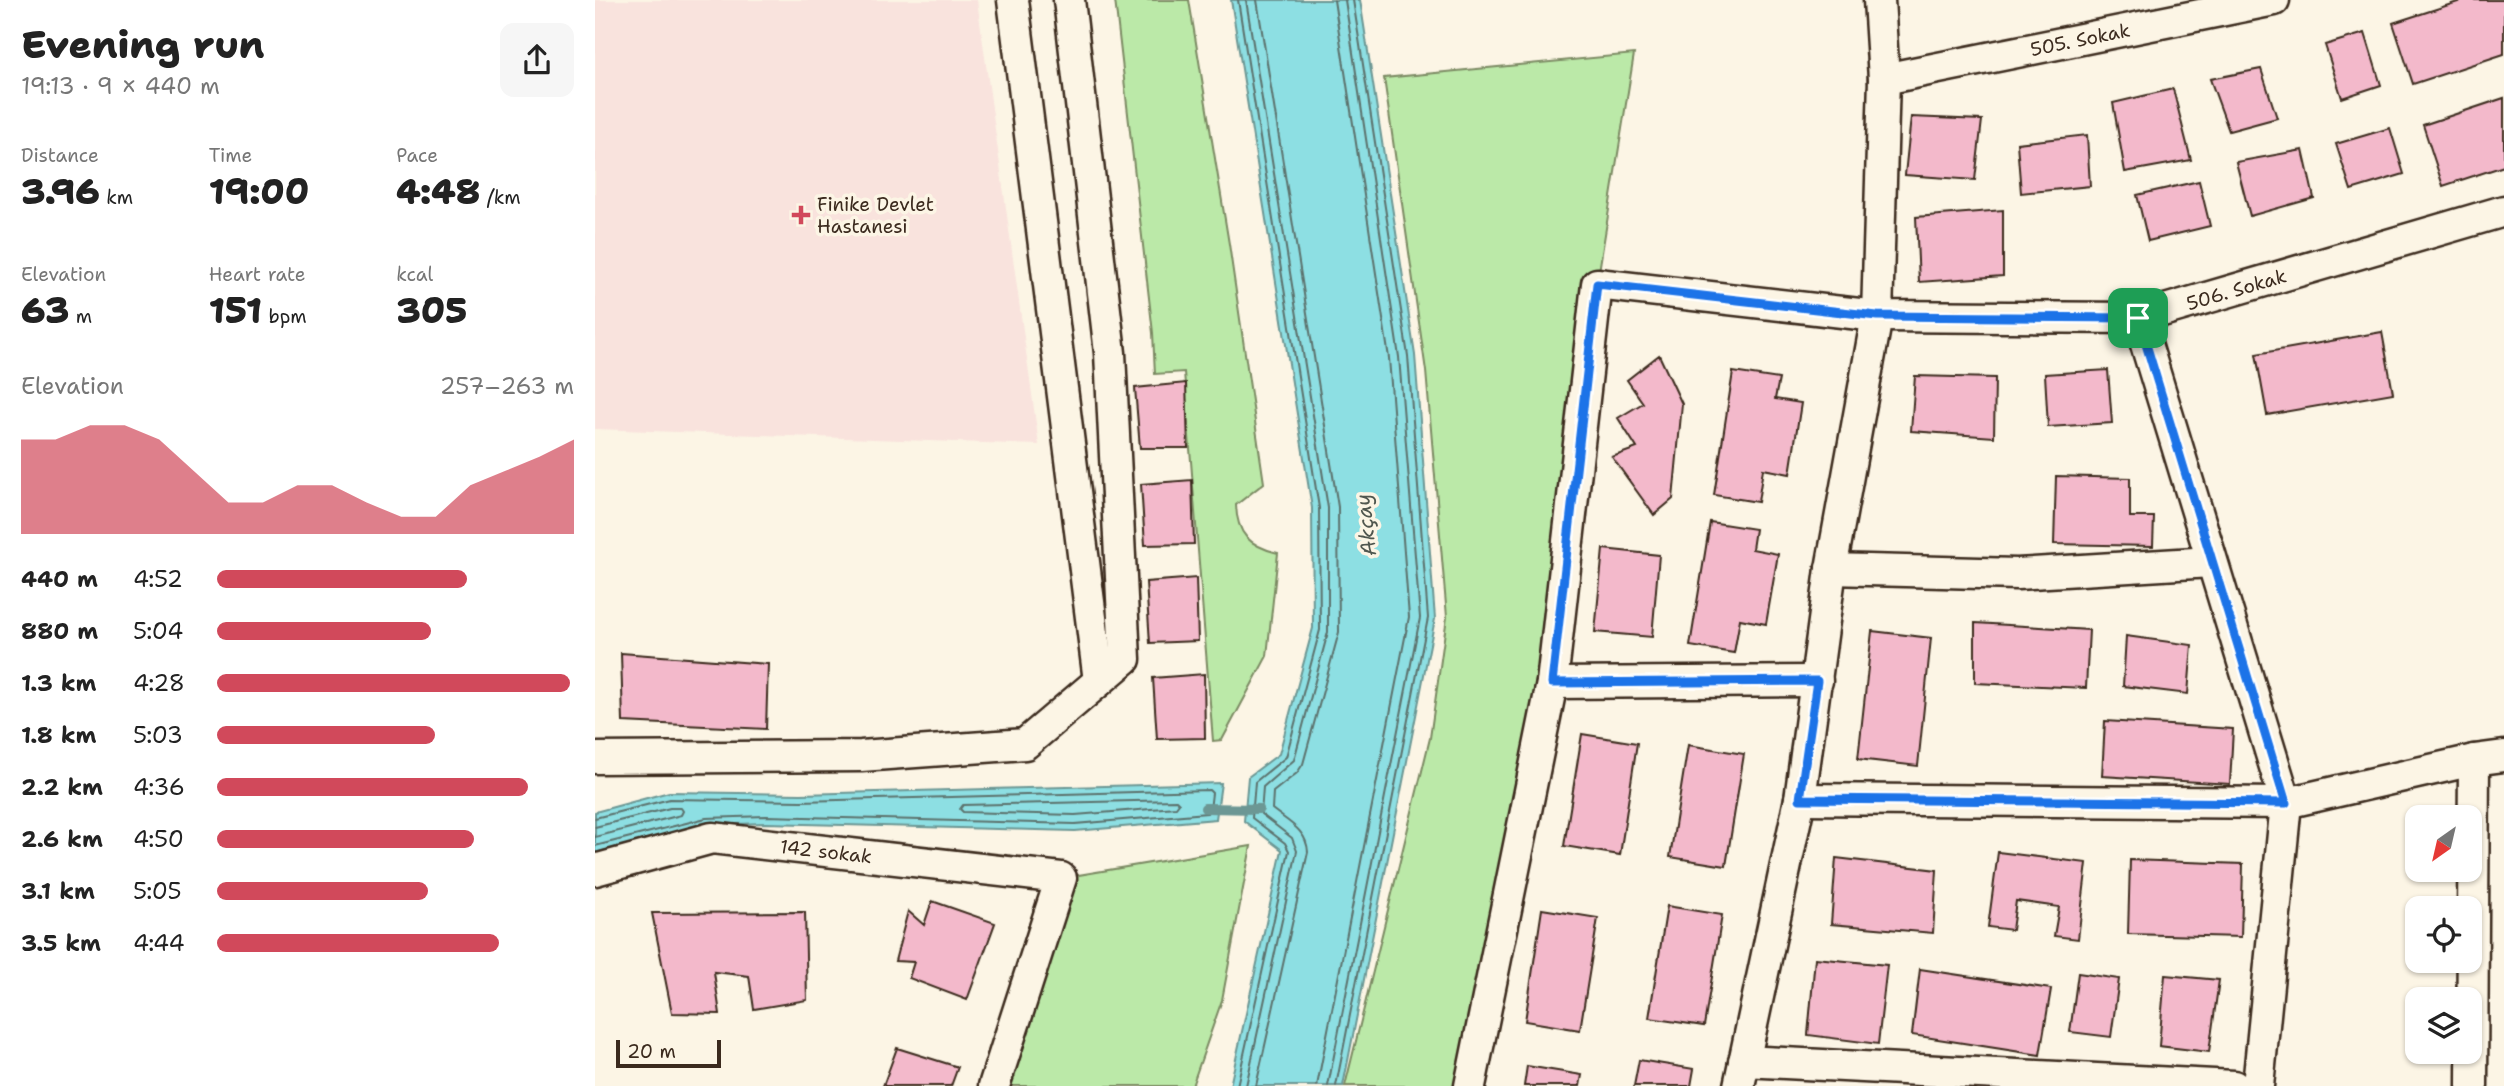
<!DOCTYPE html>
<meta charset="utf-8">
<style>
body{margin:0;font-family:"Shantell Sans",sans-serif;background:#f6f6f6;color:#222;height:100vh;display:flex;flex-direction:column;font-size:26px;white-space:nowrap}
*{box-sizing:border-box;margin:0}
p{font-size:23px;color:#767676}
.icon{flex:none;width:38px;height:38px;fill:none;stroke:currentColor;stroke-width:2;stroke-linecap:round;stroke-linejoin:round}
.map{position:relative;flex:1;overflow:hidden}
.drawer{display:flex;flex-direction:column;background:#fff;width:595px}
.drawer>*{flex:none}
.needle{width:46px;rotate:214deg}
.tools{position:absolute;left:1810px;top:805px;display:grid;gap:14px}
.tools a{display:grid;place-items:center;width:77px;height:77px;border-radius:14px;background:#fff;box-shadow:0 2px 5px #0004;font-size:35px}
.scale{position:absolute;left:21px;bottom:18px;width:105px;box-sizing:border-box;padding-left:7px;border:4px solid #3b2a1e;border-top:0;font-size:19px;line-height:24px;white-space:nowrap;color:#3b2a1e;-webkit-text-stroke:5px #fcf5e5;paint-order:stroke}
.pin{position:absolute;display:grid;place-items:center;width:60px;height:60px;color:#fff;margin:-30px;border-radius:14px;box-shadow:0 4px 10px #0006}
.round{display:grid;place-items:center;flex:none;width:74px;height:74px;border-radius:14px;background:#f6f6f6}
.overview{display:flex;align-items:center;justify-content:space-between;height:119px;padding:0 21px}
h1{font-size:38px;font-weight:800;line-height:52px}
.figures{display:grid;grid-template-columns:repeat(3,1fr);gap:10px;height:119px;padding:7px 21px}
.figures div{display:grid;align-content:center}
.figures b{font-size:35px;font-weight:800}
.figures small{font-size:19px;font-weight:400}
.figures p{font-size:19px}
.chart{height:196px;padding:14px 21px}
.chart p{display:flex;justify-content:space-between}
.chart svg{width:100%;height:126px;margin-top:7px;fill:#d1495b;opacity:.7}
ul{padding:0 21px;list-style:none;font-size:23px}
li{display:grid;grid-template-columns:112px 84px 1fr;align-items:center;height:52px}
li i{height:18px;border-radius:9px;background:#d1495b}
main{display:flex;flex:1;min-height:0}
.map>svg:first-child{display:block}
</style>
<main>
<section class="drawer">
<div class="overview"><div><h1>Evening run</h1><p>19:13 · 9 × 440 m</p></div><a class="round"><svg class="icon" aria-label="share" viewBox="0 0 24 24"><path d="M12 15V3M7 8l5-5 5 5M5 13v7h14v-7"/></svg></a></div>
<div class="figures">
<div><p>Distance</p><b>3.96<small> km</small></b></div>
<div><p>Time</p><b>19:00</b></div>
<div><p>Pace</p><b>4:48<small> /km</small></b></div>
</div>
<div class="figures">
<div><p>Elevation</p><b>63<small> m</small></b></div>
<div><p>Heart rate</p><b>151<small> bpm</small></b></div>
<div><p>kcal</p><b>305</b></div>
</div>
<div class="chart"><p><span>Elevation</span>257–263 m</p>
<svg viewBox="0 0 160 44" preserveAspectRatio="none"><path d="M0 44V11L10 11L20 6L30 6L40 11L50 22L60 33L70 33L80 27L90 27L100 33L110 38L120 38L130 27L140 22L150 17L160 11V44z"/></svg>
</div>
<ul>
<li><b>440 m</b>4:52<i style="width:70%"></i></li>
<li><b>880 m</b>5:04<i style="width:60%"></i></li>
<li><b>1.3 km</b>4:28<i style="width:99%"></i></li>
<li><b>1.8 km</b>5:03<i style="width:61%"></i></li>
<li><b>2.2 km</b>4:36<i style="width:87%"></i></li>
<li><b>2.6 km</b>4:50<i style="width:72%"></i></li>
<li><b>3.1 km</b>5:05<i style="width:59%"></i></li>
<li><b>3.5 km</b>4:44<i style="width:79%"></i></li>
</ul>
</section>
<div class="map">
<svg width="1909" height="1086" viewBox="0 0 1909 1086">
<rect width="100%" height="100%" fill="#fcf5e5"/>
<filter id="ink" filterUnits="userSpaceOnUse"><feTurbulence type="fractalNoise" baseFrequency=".0143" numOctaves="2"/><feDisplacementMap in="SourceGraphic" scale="14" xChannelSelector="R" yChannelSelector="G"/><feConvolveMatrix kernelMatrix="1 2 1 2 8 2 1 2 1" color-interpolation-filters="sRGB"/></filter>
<g filter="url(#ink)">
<path fill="#f9e3dd" d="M 0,0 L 382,0 L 444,445 L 0,429 Z"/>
<path fill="#bbe9a8" stroke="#7b8a63" stroke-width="2" d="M 520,0 L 594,0 L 634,244 L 669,483 L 641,505 C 642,534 654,546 683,553 L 672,656 L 627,740 L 618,741 L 589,372 L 560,374 L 558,333 Z
M 1039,54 L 1002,284 L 957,683 L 875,1086 L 750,1086 L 835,738 L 852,617 L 831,371 L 789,78 Z
M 656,846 L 627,1000 L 597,1086 L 400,1086 L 466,878 Z"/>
<path fill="#8ddfe3" stroke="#6c9794" stroke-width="2" d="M 636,0 L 765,0 L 820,355 L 840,619 L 748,1086 L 635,1086 L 687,850 L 649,821 L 653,777 L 684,754 L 718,628 L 717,508 Z
M 626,783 L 621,819 L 480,831 L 171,823 L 111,825 L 0,853 L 0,812 L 74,792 L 206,794 Z"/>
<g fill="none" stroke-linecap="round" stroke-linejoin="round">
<path stroke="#5c726d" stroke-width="2" d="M 581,800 L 584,803 L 581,807 L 480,815 L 368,812 L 365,809 L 368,805 Z
M 0,818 L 75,799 L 206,801 L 614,790 L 617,793 L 615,810 L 612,813 L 480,824 L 171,816 L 111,818 L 0,846
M 0,827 L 75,808 L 86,808 L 88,811 L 86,815 L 0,837
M 642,1086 L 694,851 L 690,843 L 657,818 L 660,782 L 691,757 L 725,630 L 724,508 L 643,0
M 651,1086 L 702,851 L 697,838 L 666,814 L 668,787 L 699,760 L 733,632 L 733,508 L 651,0
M 661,1086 L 713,852 C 712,830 693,822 677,809 L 678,792 L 702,773 L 708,764 L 744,632 L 743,507 L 662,0
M 722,1086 L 814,617 L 794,358 L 739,0
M 733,1086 L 825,618 L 804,357 L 750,0
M 741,1086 L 833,618 L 813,356 L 758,0"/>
<path stroke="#6c9794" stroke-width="10" d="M 610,808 L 664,809"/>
</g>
<path fill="#f3b9cb" stroke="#3b2a1e" stroke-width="2" d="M 1869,0 L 1909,0 L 1909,54 L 1818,84 L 1798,23 Z
M 1770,33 L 1786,85 L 1747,98 L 1730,45 Z
M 1666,69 L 1682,118 L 1634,131 L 1615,79 Z
M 1578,89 L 1596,160 L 1530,172 L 1518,103 Z
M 1909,98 L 1909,166 L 1848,186 L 1828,125 Z
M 1316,117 L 1387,120 L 1380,180 L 1310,175 Z
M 1795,128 L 1809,174 L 1756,190 L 1741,144 Z
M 1492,135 L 1495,186 L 1426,193 L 1422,143 Z
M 1708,150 L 1719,198 L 1655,216 L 1641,162 Z
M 1604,181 L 1615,226 L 1553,241 L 1542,195 Z
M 1408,210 L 1408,276 L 1324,282 L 1321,217 Z
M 1787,332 L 1798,393 L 1672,415 L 1661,354 Z
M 1064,355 L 1087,404 L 1078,499 L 1059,515 L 1017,457 L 1042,448 L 1023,418 L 1048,403 L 1032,380 Z
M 1513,370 L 1517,423 L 1453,427 L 1450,374 Z
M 1138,372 L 1184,379 L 1180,399 L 1206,403 L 1195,474 L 1168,469 L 1163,502 L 1119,495 Z
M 1320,376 L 1400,378 L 1399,437 L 1316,431 Z
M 591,383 L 593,448 L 545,448 L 540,388 Z
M 1461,476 L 1535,478 L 1535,517 L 1559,517 L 1558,546 L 1459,544 Z
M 597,480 L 599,544 L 550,545 L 546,484 Z
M 1115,522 L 1160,529 L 1157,549 L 1183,554 L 1171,624 L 1145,619 L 1139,653 L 1095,646 Z
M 1008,549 L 1064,555 L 1057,637 L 1000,632 Z
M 601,578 L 603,641 L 555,643 L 551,582 Z
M 1380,623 L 1494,630 L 1491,688 L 1380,683 Z
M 1277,631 L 1336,638 L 1323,766 L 1263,759 Z
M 1531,636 L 1597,645 L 1593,694 L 1528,686 Z
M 26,653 L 173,664 L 171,729 L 28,722 Z
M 609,674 L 610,738 L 562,739 L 558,678 Z
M 1510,721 L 1638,729 L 1635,784 L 1507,776 Z
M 987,734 L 1042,743 L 1025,855 L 969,846 Z
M 1093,745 L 1149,754 L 1131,866 L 1075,857 Z
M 1403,852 L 1492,863 L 1483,939 L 1459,936 L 1464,907 L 1421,901 L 1417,930 L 1393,927 Z
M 1241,858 L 1342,870 L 1338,933 L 1236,924 Z
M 1535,860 L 1648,864 L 1646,937 L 1533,934 Z
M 337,901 L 400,923 L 372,1000 L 314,978 L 319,962 L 300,961 L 313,911 L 329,925 Z
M 1072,906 L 1127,915 L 1109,1026 L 1054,1018 Z
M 947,909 L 1003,918 L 985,1030 L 930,1021 Z
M 210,912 L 212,1000 L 159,1009 L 154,976 L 119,972 L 125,1014 L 77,1013 L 57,913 Z
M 1220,958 L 1292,965 L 1283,1044 L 1213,1035 Z
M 1325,969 L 1456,989 L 1445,1055 L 1317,1035 Z
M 1483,973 L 1524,979 L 1516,1037 L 1475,1032 Z
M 1570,975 L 1624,980 L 1614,1052 L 1564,1046 Z
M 302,1048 L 363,1067 L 356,1086 L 288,1086 Z
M 1044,1060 L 1099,1069 L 1096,1086 L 1039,1086 Z
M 932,1066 L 987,1075 L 985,1086 L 929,1086 Z"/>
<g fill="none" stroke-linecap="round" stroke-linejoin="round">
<defs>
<g id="street">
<path d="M 418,0 L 504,681"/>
<path id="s1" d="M 1289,79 L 1679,0"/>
<path d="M 1543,318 L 1691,803 L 1663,1086"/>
<path d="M 1236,569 L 1422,574 L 1616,562"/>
<path d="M 957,683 L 1222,681"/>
<path d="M 0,758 L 266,756 L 430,744 L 530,659 L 515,353 L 474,0"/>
<path d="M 1205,799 L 1691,803 L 1879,760 L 1909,756"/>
<path id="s2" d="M 0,870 L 117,838 L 466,878 L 399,1086"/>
<path d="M 1149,1061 L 1639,1086"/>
<path id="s3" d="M 875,1086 L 957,683 L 1002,284 L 1282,316 L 1543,318 L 1909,211"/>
<path d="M 1144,1086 L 1205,799 L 1236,569 L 1282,316 L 1289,79 L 1284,0"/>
<path d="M 1877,1086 L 1879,760"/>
</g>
</defs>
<use href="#street" stroke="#3b2a1e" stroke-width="35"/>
<use href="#street" stroke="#fcf5e5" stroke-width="30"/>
</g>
</g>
<g fill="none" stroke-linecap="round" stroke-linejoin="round" filter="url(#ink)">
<defs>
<path id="route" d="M 1002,284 L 1282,316 L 1543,318 L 1691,803 L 1205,799 L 1222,681 L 957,683 Z"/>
</defs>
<use href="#route" stroke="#fff" stroke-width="14"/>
<use href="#route" stroke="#1a73e8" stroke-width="9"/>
</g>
<path fill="#d1495b" stroke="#fcf5e5" stroke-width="2.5" d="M202.5 204.5h7v7h7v7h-7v7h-7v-7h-7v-7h7z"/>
<g text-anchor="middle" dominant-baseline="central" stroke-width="7" stroke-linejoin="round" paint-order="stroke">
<g font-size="19" fill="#3b2a1e" stroke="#fcf5e5">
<text stroke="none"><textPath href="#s1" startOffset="200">505. Sokak</textPath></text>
<text stroke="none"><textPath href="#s3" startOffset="1458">506. Sokak</textPath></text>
<text stroke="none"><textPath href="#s2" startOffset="236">142 sokak</textPath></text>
</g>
<g font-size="19" fill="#3b2a1e" stroke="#fcf5e5" text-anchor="start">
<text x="222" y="204">Finike Devlet<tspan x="222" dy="22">Hastanesi</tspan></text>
</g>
<g font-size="21" font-style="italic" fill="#50574f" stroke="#fcf5e5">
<text transform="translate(771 525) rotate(-96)">Akçay</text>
</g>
</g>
</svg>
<div class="tools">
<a><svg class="needle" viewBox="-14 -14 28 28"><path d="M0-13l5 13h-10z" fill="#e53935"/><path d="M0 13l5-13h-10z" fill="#767676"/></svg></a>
<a><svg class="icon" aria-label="locate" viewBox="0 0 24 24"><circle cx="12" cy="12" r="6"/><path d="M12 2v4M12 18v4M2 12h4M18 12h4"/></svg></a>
<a><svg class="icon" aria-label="layers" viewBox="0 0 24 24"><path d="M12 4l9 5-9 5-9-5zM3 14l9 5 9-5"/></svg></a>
</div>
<div class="scale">20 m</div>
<div class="pin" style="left:1543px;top:318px;background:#1e9e55"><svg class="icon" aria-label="arrive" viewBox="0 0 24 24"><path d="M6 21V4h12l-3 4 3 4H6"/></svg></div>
</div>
</main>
